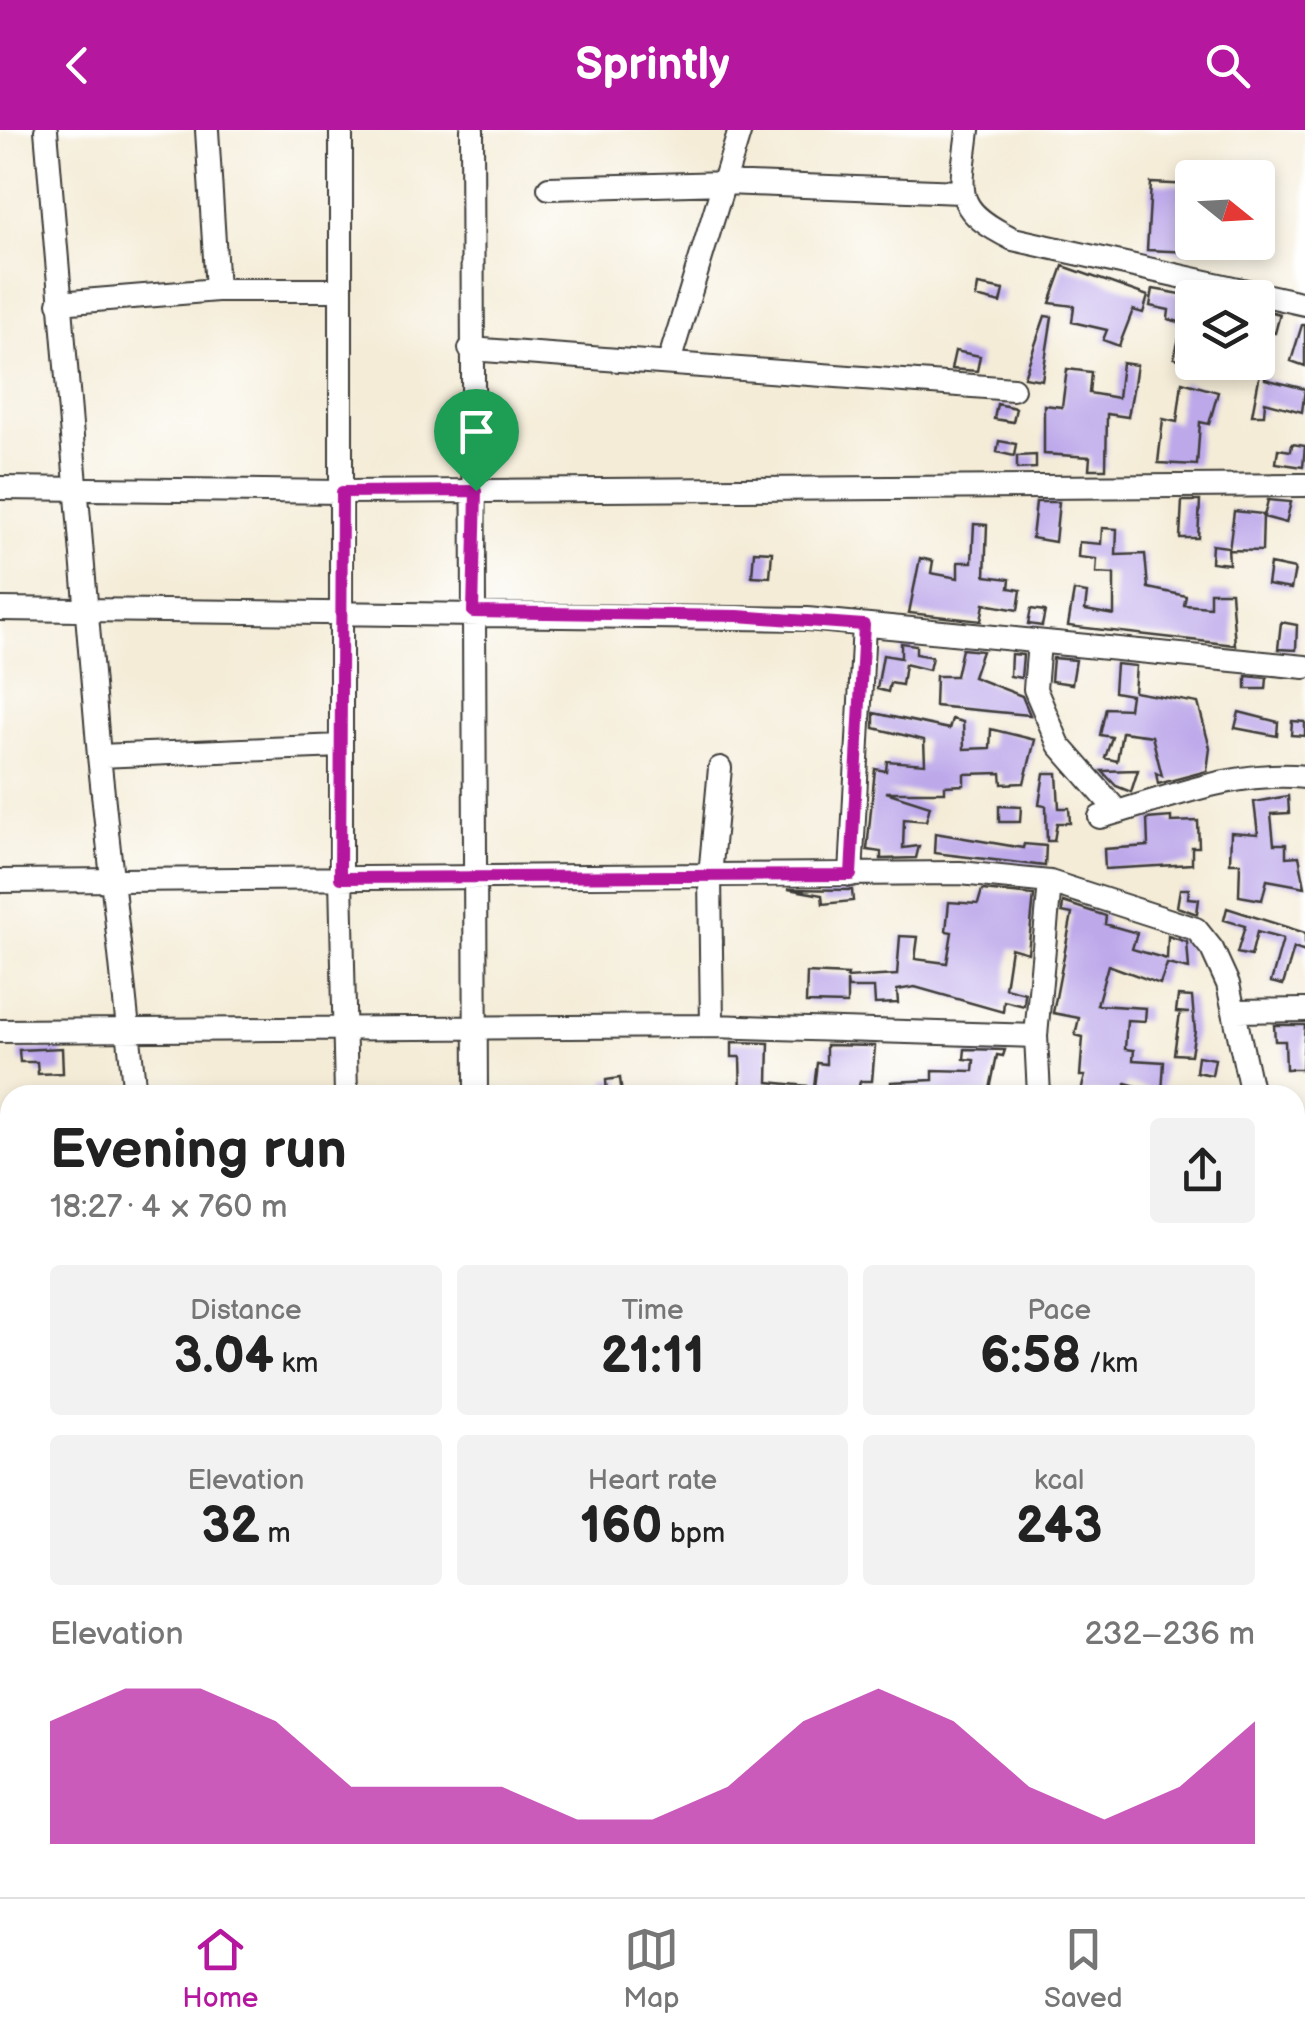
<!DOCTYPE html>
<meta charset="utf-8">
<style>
body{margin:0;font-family:"Balsamiq Sans",sans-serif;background:#f2f2f2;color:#222;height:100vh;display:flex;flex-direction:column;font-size:38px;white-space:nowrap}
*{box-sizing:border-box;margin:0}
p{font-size:32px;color:#767676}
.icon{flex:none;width:55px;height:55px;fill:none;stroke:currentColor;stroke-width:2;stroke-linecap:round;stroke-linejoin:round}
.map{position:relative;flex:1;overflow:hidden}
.panel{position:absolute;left:0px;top:955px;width:1305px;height:812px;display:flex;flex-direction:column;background:#fff;border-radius:30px 30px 0 0;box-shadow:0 5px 15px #0003}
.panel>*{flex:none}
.needle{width:65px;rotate:108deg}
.fabs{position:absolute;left:1175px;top:30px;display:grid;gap:20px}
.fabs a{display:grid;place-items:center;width:100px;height:100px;border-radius:10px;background:#fff;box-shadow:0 5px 15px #0003;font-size:50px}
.pin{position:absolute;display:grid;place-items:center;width:85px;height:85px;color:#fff;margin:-102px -42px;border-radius:50% 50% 50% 0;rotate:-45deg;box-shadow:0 0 10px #0007}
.pin .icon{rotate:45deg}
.round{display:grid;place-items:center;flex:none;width:105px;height:105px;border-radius:10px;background:#f2f2f2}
.head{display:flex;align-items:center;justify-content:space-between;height:170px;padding:0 50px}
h1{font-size:55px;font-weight:700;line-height:75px}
.stats{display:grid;grid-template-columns:repeat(3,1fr);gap:15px;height:170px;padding:10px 50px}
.stats div{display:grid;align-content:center;border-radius:10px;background:#f2f2f2;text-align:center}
.stats b{font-size:50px;font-weight:700}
.stats small{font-size:28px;font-weight:400}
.stats p{font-size:28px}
.chart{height:280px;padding:20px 50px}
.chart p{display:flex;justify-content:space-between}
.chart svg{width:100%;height:180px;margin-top:10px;fill:#b5179e;opacity:.7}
header{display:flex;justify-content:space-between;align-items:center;height:130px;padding:0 50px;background:#b5179e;color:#fff;font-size:45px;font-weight:700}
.dock{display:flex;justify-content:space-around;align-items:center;height:140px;border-top:2px solid #e0e0e0;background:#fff;font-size:28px;color:#767676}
.dock a{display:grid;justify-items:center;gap:5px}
.dock .current{color:#b5179e}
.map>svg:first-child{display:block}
</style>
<header><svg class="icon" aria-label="back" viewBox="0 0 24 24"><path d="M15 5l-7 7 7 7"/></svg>Sprintly<svg class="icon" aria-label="search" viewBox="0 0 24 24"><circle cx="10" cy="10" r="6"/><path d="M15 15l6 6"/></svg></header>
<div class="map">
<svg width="1305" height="1767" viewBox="0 0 1305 1767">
<rect width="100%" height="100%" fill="#fff"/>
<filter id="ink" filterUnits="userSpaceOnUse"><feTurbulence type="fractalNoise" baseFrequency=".01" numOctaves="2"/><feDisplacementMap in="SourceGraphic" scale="20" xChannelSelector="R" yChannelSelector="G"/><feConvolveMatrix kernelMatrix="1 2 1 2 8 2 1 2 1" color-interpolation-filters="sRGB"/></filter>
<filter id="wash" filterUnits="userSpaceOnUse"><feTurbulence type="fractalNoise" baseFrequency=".0048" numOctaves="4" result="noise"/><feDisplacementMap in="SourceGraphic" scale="40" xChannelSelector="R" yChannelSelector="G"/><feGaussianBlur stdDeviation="2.25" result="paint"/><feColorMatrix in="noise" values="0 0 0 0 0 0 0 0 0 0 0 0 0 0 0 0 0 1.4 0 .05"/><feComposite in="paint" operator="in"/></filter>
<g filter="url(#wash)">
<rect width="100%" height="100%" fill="#f4ecd7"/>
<g id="blocks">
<path fill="#bda9ea" d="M 1151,53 L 1192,55 L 1191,122 L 1147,120 Z
M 1063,136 L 1148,166 L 1143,183 L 1133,180 L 1119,216 L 1103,210 L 1107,200 L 1072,192 L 1074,176 L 1050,173 Z
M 978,155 L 1004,160 L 1001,173 L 976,167 Z
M 1153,159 L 1192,166 L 1192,210 L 1187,231 L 1174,228 L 1183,193 L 1168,189 L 1169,180 L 1150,176 Z
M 1268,181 L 1280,184 L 1275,203 L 1262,200 Z
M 1045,186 L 1052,187 L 1042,250 L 1024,247 Z
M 1302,195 L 1305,195 L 1305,236 L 1291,231 Z
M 955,221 L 980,226 L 977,241 L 951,239 Z
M 1122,233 L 1137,235 L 1134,254 L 1128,287 L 1107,284 L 1106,339 L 1089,339 L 1090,327 L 1044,324 L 1044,275 L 1062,277 L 1067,239 L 1091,242 L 1089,263 L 1118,268 Z
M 1261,238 L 1265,239 L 1265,249 L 1305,259 L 1302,282 L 1265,272 L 1264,285 L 1252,285 Z
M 1182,252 L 1218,262 L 1209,294 L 1200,292 L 1197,335 L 1158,333 L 1163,289 L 1177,292 Z
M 997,274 L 1016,278 L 1013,292 L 994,289 Z
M 999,311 L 1016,314 L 1014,326 L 997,322 Z
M 1292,314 L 1305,316 L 1303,337 L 1276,333 L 1278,319 L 1291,321 Z
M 1036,325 L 1036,338 L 1017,339 L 1017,326 Z
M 1268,370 L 1291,372 L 1286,393 L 1264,387 Z
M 1182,371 L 1200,371 L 1198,408 L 1180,408 Z
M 1036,372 L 1059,372 L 1055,412 L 1032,408 Z
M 1234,381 L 1263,384 L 1262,421 L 1229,420 Z
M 974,394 L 987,395 L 985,446 L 1010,449 L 1009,458 L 1021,460 L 1018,480 L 984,474 L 981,491 L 909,483 L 920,428 L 933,431 L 931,443 L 958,448 L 958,432 L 972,432 Z
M 1102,398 L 1117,399 L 1116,425 L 1145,424 L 1148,458 L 1186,466 L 1184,475 L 1210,477 L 1210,462 L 1231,462 L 1235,515 L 1068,496 L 1074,461 L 1087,463 L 1085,480 L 1114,485 L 1114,444 L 1096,443 L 1097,429 L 1078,427 L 1079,412 L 1101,414 Z
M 1212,415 L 1228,417 L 1229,434 L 1211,432 Z
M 754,421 L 772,422 L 770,447 L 752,446 Z
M 1270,434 L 1295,439 L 1291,459 L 1267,455 Z
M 1031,479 L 1045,481 L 1042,496 L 1028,494 Z
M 1281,492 L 1297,495 L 1296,520 L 1278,519 Z
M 901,513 L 916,515 L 916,524 L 932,527 L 929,540 L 905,534 L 902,555 L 890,553 L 888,562 L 877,559 L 883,525 L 901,528 Z
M 962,519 L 982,521 L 973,547 L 1022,566 L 1030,585 L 935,576 L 936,546 L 956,546 Z
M 1011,524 L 1023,525 L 1021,548 L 1010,546 Z
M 1053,528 L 1076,530 L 1072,554 L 1051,551 Z
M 1116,534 L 1136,536 L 1134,562 L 1198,573 L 1210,618 L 1207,641 L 1158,654 L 1156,643 L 1162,646 L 1152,606 L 1122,602 L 1117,631 L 1105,628 L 1112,607 L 1100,605 L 1106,578 L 1129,579 L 1131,565 L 1114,562 Z
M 1246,546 L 1267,548 L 1266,559 L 1246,559 Z
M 1239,582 L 1278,592 L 1277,606 L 1235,598 Z
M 874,583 L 949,599 L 952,589 L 963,592 L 964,619 L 990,618 L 991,599 L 1035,610 L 1024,653 L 1002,654 L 1001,643 L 964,644 L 964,655 L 945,656 L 945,662 L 886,662 L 930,676 L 926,691 L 904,689 L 903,718 L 919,716 L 916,728 L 881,729 L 881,722 L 867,720 L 875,639 L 886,641 L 887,631 L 925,634 L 924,610 L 874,598 Z
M 1292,591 L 1305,592 L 1305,606 L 1291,605 Z
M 1138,640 L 1131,662 L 1116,656 L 1102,641 Z
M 1044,643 L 1057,643 L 1059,678 L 1069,678 L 1070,693 L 1057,693 L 1054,711 L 1047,711 L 1046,676 L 1039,675 Z
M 1288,666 L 1289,683 L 1271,684 L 1274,714 L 1286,714 L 1286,727 L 1299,726 L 1305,757 L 1267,750 L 1262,770 L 1239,766 L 1240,733 L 1230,733 L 1231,702 L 1258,704 L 1254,672 Z
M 999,676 L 1021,677 L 1020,692 L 999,692 Z
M 1171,687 L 1171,692 L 1198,691 L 1199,717 L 1192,717 L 1192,734 L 1105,739 L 1104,719 L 1148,716 L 1147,689 Z
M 935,703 L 1023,718 L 1024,714 L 1046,716 L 1045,736 L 934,723 Z
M 788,759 L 852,760 L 853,771 L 823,774 L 822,765 Z
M 1180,759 L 1189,759 L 1188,768 L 1199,769 L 1197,784 L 1177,777 Z
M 982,760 L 1034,765 L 1028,823 L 1011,818 L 1005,858 L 1025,863 L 1024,876 L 1004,871 L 1003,882 L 915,857 L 897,860 L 898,873 L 875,874 L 874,858 L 848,858 L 847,851 L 847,874 L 806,873 L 807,843 L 848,845 L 847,848 L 897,845 L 900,806 L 918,807 L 915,829 L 947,833 L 952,802 L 946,801 L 949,772 L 978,774 Z
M 1063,772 L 1106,786 L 1105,794 L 1137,803 L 1132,819 L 1167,829 L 1168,806 L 1187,812 L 1189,839 L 1167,834 L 1160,854 L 1108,835 L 1097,875 L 1146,878 L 1145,891 L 1127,890 L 1125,919 L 1134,920 L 1133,930 L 1164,932 L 1162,963 L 1126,953 L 1124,965 L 1094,961 L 1080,965 L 1085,946 L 1080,946 L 1083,907 L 1075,905 L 1079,888 L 1053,883 L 1072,784 L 1062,782 Z
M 1227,778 L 1305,803 L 1305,822 L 1294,818 L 1283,855 L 1271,852 L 1283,809 L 1257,802 L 1251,826 L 1237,823 L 1245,796 L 1224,790 Z
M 1178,866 L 1192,867 L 1195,901 L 1191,925 L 1174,924 L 1180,883 L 1189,883 L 1176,882 Z
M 1274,895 L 1305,895 L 1302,939 L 1286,939 L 1285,911 L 1275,911 Z
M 732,912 L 769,913 L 768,952 L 807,956 L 807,965 L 741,965 L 740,927 L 732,927 Z
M 826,915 L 875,916 L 872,951 L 860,951 L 857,965 L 813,965 L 817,933 L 826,934 Z
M 62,918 L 63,943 L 38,944 L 37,932 L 20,932 L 19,920 Z
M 965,919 L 1005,920 L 1003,926 L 997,925 L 989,964 L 891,965 L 891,952 L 933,950 L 933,940 L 973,941 L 974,930 L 964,929 Z
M 1198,926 L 1215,929 L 1212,945 L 1196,942 Z
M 620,948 L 622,965 L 607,965 L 606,950 Z"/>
</g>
</g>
<g filter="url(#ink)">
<use href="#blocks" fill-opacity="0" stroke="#3c3b38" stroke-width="2.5"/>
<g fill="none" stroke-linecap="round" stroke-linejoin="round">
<defs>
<path id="minor" d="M 46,0 L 99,626 L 135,965
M 207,0 L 217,160
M 341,0 L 341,748 L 346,965
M 472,0 L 476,965
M 968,0 C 961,63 950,78 1013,109 L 1305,174
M 549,58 L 725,53 L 961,62
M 59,173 L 217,160 L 340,160
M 470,219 L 1013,259
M 669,232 L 740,0
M 0,358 L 342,362 L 1305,355
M 0,479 L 807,489 L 1305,537
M 1039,513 L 1035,559 L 1059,615 L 1118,682
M 99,626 L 341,616
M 1100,687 C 1166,669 1236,639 1305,647
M 851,745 L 864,495
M 0,751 L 960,743 L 1050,752 L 1196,799 L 1212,819 L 1228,854 L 1252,965
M 1236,881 L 1305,880
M 712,896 L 710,746 L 720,638
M 0,901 L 712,896 L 1036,906
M 1039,965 L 1036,906 L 1050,752
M 1295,1270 L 1305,1281
M 0,1442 L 10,1528
M 0,1626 L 10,1633
M 0,1664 L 10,1654
M 1295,1709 L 1305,1659
M 255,1758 L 260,1767
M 1048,1758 L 1098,1767
M 636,1767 L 637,1758
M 1283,1767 L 1285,1758"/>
</defs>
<use href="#minor" stroke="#3c3b38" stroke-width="26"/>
<use href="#minor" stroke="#fff" stroke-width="22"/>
</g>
</g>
<g fill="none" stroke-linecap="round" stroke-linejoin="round" filter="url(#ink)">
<defs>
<path id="route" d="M 476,361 L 473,482 L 738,486 L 864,495 L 851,745 L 340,748 L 342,362 Z"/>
</defs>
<use href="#route" stroke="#fff" stroke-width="20"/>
<use href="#route" stroke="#b5179e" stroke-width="12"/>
</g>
</svg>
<div class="fabs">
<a><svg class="needle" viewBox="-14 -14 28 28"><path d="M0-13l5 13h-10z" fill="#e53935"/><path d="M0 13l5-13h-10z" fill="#767676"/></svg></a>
<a><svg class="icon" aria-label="layers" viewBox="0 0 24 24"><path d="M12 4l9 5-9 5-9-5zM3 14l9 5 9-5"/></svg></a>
</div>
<div class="pin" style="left:476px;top:361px;background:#1e9e55"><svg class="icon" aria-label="arrive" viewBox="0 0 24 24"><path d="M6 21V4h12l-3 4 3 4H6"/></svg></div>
<section class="panel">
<div class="head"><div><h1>Evening run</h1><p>18:27 · 4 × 760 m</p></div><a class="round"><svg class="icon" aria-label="share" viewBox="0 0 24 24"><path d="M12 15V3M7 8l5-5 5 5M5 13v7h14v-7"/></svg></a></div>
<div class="stats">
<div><p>Distance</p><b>3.04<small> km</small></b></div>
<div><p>Time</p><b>21:11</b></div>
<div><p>Pace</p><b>6:58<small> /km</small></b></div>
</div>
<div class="stats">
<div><p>Elevation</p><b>32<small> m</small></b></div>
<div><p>Heart rate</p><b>160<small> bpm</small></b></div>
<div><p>kcal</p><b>243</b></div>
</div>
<div class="chart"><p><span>Elevation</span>232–236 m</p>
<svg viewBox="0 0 160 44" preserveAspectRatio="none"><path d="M0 44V14L10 6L20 6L30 14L40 30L50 30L60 30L70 38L80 38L90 30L100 14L110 6L120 14L130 30L140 38L150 30L160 14V44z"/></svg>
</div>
</section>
</div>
<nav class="dock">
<a class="current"><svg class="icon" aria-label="home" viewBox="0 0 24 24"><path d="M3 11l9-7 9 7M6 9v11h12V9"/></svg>Home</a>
<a><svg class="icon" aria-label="map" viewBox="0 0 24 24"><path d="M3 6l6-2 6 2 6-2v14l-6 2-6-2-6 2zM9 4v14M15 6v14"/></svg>Map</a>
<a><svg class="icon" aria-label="saved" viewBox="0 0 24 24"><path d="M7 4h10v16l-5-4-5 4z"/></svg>Saved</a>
</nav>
